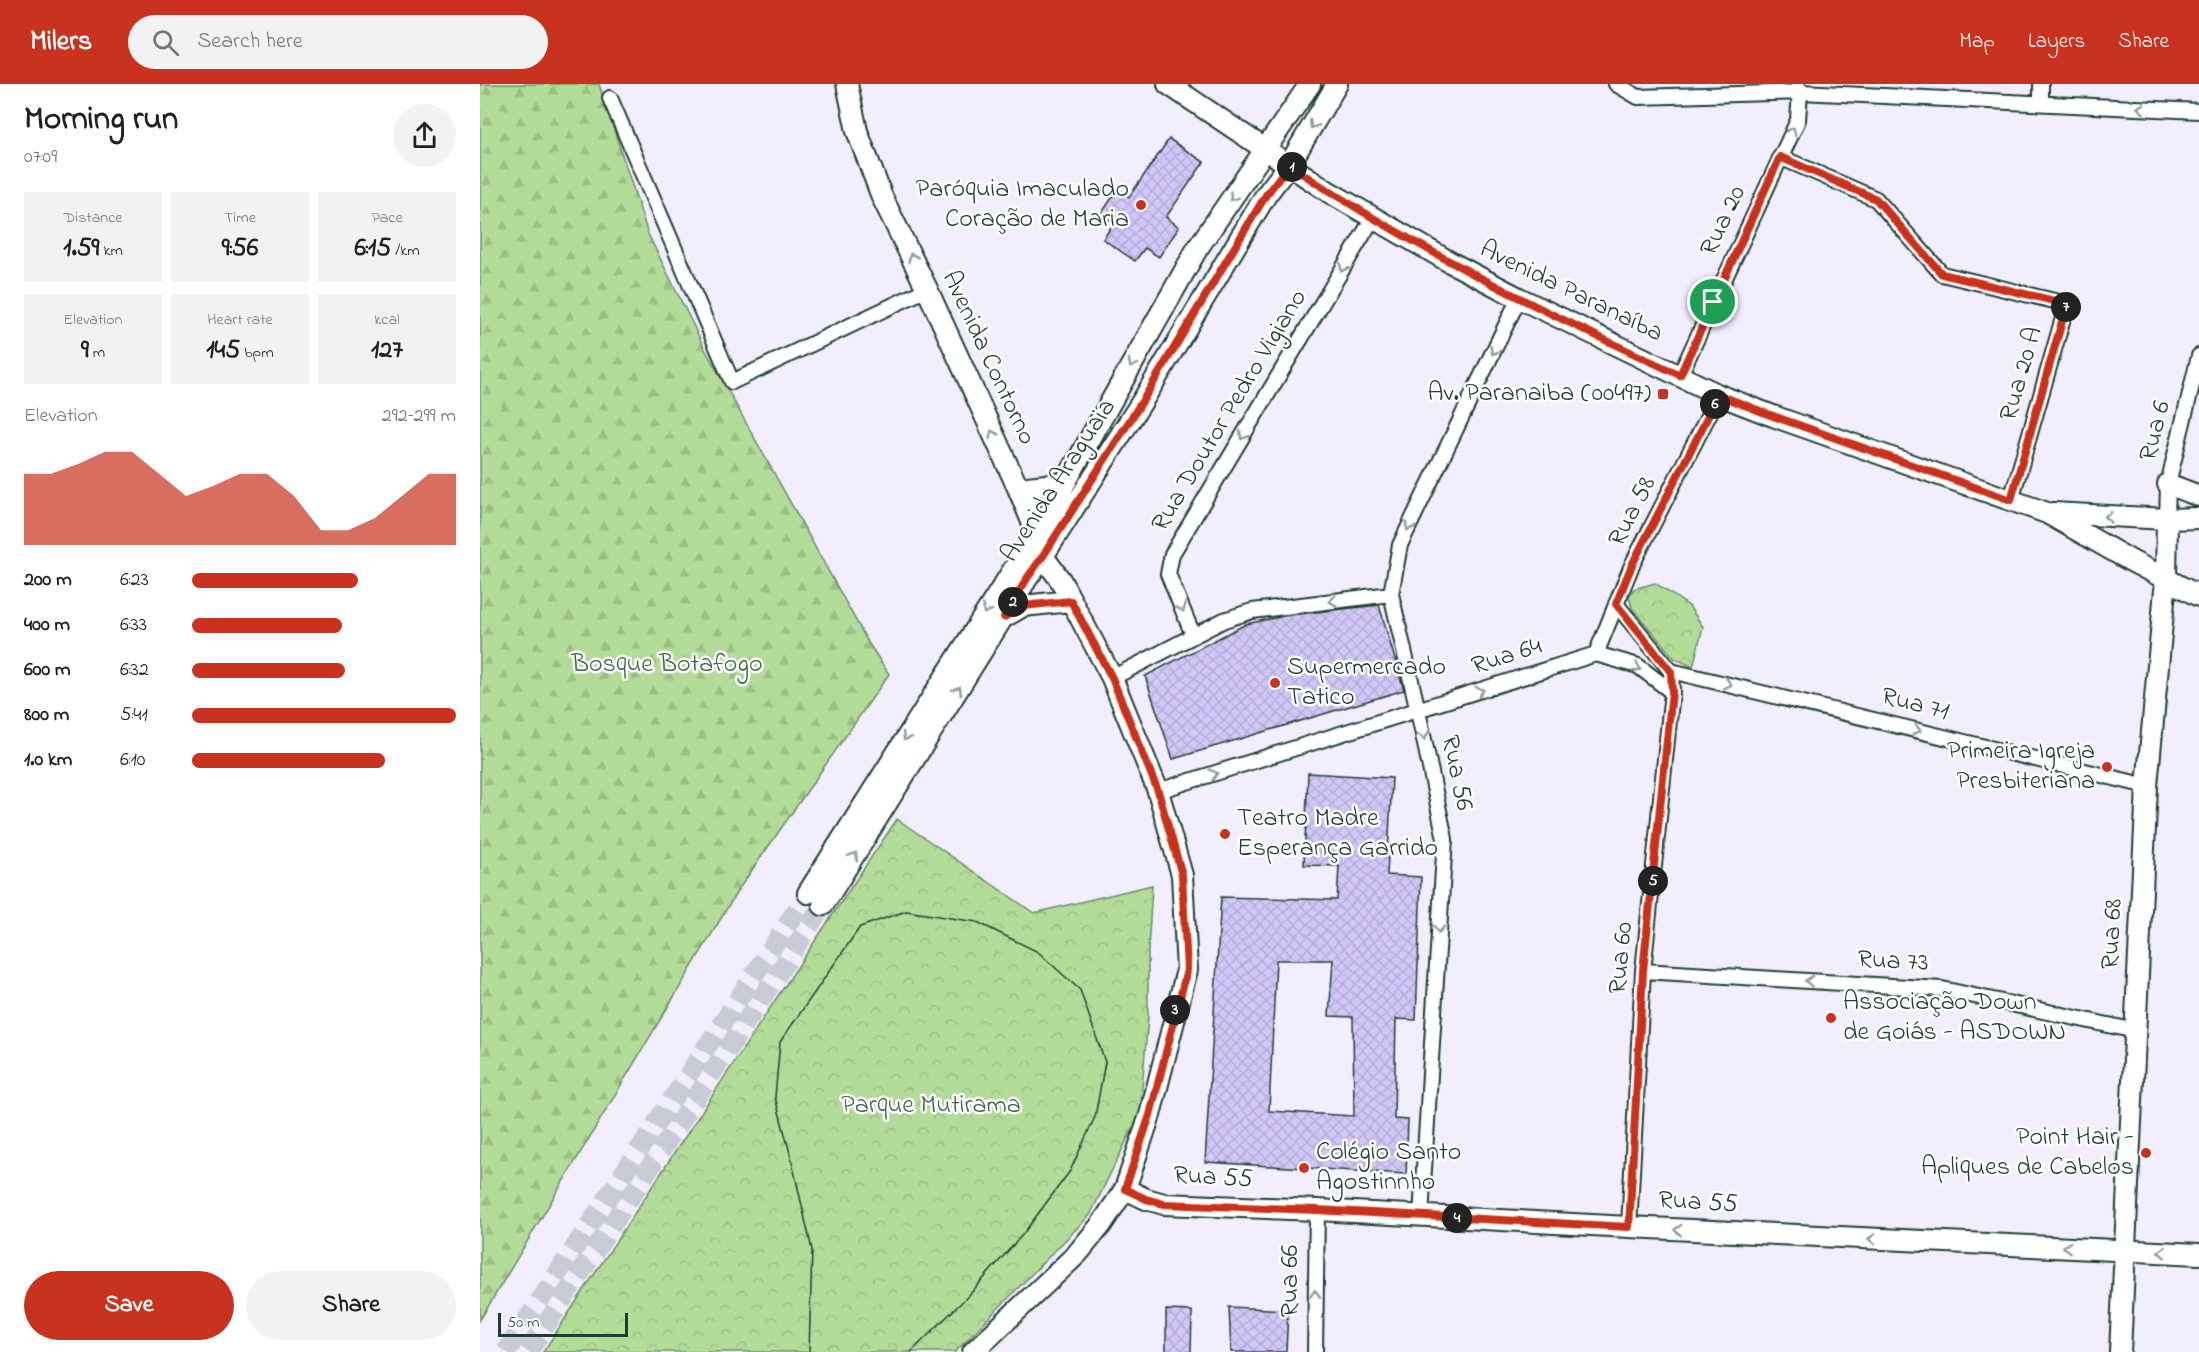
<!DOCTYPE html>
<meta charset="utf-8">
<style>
body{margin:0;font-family:"Indie Flower",sans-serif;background:#f2f2f2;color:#202124;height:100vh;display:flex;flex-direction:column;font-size:22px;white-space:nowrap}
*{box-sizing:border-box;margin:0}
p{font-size:20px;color:#757577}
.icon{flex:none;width:33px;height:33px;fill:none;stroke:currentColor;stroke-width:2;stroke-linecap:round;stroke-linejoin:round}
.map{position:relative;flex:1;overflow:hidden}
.details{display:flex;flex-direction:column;background:#fff;width:480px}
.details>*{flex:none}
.scale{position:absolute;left:18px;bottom:15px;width:130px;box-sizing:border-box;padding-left:6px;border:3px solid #1f3d34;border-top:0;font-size:16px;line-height:21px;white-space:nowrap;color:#1f3d34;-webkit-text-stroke:4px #fff;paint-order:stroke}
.pin{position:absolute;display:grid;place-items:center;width:51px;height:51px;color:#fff;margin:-26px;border:3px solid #fff;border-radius:50%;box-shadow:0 2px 6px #0007}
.km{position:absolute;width:30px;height:30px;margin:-15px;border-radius:50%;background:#222;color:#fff;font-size:16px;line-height:30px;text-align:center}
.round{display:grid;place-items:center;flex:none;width:63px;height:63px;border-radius:32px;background:#f2f2f2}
.summary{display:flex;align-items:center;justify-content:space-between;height:102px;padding:0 24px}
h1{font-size:33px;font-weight:700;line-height:45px}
.stats{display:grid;grid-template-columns:repeat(3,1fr);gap:9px;height:102px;padding:6px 24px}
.stats div{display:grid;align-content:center;border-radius:0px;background:#f2f2f2;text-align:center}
.stats b{font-size:26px;font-weight:700}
.stats small{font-size:16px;font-weight:400}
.stats p{font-size:16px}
.chart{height:168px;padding:12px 24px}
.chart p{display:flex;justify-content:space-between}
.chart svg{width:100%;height:108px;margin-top:6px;fill:#c8321e;opacity:.7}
.primary-button{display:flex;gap:12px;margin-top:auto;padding:12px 24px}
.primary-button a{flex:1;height:69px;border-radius:36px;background:#c8321e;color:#fff;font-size:24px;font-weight:700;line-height:69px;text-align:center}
.primary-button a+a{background:#f2f2f2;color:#202124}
ul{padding:0 24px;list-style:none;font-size:20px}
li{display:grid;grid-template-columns:96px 72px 1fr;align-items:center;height:45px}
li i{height:15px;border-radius:8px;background:#c8321e}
header{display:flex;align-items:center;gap:36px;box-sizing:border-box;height:84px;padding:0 30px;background:#c8321e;color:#fff}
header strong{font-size:28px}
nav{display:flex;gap:33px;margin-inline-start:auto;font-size:21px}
.search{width:420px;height:54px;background:#f2f2f2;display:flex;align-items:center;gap:15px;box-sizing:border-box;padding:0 21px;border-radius:33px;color:#757577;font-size:22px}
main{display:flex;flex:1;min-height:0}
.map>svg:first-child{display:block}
</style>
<header>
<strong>Milers</strong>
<div class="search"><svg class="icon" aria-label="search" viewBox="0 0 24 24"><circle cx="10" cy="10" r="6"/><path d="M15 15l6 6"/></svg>Search here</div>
<nav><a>Map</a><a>Layers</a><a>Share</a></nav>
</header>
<main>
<section class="details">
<div class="summary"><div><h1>Morning run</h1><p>07:09</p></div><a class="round"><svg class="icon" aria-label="share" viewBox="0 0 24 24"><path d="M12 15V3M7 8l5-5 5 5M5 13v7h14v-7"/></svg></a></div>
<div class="stats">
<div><p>Distance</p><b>1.59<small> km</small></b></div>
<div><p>Time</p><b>9:56</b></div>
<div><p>Pace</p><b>6:15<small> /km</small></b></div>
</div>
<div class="stats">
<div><p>Elevation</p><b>9<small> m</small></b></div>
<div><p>Heart rate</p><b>145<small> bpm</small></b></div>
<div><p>kcal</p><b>127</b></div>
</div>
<div class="chart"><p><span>Elevation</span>292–299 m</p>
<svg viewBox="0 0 160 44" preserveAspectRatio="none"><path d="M0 44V15L10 15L20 11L30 6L40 6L50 15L60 24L70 20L80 15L90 15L100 24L110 38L120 38L130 33L140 24L150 15L160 15V44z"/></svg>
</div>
<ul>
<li><b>200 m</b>6:23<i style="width:63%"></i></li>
<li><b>400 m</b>6:33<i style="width:57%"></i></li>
<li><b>600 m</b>6:32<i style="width:58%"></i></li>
<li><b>800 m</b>5:41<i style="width:100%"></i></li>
<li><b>1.0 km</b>6:10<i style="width:73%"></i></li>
</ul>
<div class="primary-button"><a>Save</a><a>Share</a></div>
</section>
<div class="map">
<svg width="1719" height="1268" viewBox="0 0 1719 1268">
<defs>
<pattern id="forest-firs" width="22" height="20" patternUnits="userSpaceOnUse" patternTransform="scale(1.5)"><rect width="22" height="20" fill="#b3dc99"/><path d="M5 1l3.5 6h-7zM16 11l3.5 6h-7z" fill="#9abe84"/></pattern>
<pattern id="park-crowns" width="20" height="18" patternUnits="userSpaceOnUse" patternTransform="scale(1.5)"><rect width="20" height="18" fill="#b3dc99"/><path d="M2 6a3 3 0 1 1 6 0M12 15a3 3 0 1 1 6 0" fill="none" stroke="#9abe84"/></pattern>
<pattern id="building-cross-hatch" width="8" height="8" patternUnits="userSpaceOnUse" patternTransform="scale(1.5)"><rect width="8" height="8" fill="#d2c7f9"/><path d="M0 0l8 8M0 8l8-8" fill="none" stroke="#b4acd6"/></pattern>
</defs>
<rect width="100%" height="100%" fill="#f2eefd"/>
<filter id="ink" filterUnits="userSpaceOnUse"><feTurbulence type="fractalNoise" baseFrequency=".0167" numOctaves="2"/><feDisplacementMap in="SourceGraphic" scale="12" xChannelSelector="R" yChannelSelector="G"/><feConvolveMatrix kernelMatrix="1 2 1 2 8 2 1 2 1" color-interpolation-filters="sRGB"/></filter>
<g filter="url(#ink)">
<path fill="url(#forest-firs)" stroke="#698c66" stroke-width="1.5" d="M 0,0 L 119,0 L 168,150 L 225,265 L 389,560 L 409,590 L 258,806 L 0,1236 Z"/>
<path fill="url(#park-crowns)" stroke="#698c66" stroke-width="1.5" d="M 1175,499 L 1209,522 L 1223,543 L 1213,583 L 1194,574 L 1152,524 L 1149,512 L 1154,505 Z
M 417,735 L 554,829 L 672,801 L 668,868 L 668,933 L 660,1029 L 610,1131 L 475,1268 L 63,1268 L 294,918 Z"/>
<path fill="url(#building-cross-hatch)" stroke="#1f3d34" stroke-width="1.5" fill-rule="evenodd" d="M 689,55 L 724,78 L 686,133 L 699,143 L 679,173 L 665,164 L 655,177 L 623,155 L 634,139 L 621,130 L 638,105 L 649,113 Z
M 899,521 L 924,606 L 693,675 L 665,592 L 766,540 L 809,531 Z
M 828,689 L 912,694 L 907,791 L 941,793 L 936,936 L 916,935 L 914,1035 L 928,1036 L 926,1090 L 725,1078 L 741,813 L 857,816 L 859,782 L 824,781 ZM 796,876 L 853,876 L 849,932 L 873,933 L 874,1032 L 789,1027 Z
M 749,1223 L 808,1226 L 806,1268 L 751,1268 Z
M 686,1226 L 712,1227 L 711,1268 L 686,1268 Z"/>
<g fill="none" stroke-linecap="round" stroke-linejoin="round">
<path stroke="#c8cbd5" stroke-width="20" stroke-dasharray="20 10" stroke-linecap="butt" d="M 26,1268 L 328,809
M 48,1268 L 343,821"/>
<defs>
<path id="street" d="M 1136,0 L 1158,13 L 1320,8 L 1719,27
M 130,14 L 252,298 L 447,205
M 1561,19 L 1561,0
M 1300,73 L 1396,115 L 1462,190 L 1587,220 L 1531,416
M 1200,291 L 1318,36 L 1320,8 L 1318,2
M 1687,435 L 1688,400 L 1719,272
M 1136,520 L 1191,587 L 1192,608 L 1163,887 L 1149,1143
M 713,551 L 688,490 L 692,470 L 893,134
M 1116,570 L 1152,481 L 1239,311
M 1116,570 L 1158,582 L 1192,608
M 1191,587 L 1667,702
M 632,594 L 744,536 L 772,527 L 911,510
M 678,707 L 1116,570
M 1163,887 L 1462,905 L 1656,947
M 941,1132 L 965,755 L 938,627 L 911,510 L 920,461 L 1039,214
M 835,1268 L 837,1126"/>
<path id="secondary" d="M 367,0 L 377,47 L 402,113 L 447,205 L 538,404 L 556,447 L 563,472 L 581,497 L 632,594 L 678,707 L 702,791 L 707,886 L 670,1031 L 645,1105 L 621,1141 L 597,1170 L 493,1268
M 688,0 L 849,108 L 968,177 L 1039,214 L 1239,311 L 1293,332 L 1567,429 L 1653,478 L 1719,512
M 1688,400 L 1719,412
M 538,404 L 585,399
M 1573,429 L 1687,435 L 1719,434
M 524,533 L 543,522 L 591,517
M 328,809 L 577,417 L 585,399 L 717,165 L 830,0
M 343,821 L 548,493 L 563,472 L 663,316 L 786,111 L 809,81 L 857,0
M 645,1105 L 666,1115 L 684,1120 L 837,1126 L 1149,1143 L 1719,1170
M 1640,1268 L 1667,702 L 1686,495 L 1687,435"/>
</defs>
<use href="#street" stroke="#1f3d34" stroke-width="18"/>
<use href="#secondary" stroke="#1f3d34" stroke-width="24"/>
<use href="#street" stroke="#fff" stroke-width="14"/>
<use href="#secondary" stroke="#fff" stroke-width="20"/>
<path stroke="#1f3d34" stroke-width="1.5" d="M 329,1268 L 332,1166 L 310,1069 L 295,1013 L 300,958 L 380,843 L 426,827 L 497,838 L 558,868 L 600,906 L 625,978 L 615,1033 L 590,1087 L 543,1150 L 490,1210 L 431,1268"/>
</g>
<defs><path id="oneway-chevron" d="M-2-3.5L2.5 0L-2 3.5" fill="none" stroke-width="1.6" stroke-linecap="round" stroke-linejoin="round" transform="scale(1.5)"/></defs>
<g stroke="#8f9e9a">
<use href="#oneway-chevron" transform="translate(1661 24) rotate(-177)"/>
<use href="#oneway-chevron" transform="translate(833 41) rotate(121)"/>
<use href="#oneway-chevron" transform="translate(1312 47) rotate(-65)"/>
<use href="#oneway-chevron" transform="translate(753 113) rotate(125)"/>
<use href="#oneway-chevron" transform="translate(432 173) rotate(-116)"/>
<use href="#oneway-chevron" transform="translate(863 184) rotate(121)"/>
<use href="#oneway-chevron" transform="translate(1014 267) rotate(116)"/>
<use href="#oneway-chevron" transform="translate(652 280) rotate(119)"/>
<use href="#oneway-chevron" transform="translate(513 350) rotate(-114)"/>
<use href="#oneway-chevron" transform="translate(763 352) rotate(121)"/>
<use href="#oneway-chevron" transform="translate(1628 433) rotate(-176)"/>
<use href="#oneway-chevron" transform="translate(929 443) rotate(116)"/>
<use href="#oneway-chevron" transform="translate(853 517) rotate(173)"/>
<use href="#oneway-chevron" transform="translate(702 524) rotate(68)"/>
<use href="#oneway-chevron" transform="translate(506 526) rotate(122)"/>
<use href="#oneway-chevron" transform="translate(1157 584) rotate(26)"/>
<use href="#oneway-chevron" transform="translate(1248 600) rotate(14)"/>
<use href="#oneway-chevron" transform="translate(478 606) rotate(-58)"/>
<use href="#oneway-chevron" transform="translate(1000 607) rotate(-18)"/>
<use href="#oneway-chevron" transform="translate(1437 646) rotate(14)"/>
<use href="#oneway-chevron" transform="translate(944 652) rotate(78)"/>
<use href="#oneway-chevron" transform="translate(426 653) rotate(122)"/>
<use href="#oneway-chevron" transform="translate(734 690) rotate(-17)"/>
<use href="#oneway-chevron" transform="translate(374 772) rotate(-58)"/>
<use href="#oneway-chevron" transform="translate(959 845) rotate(94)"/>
<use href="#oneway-chevron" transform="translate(1329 897) rotate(-177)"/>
<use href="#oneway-chevron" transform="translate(1198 1146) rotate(-177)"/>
<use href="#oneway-chevron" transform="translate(1392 1155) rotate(-177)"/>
<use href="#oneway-chevron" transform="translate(1587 1163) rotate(-177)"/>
<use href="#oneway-chevron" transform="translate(1682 1168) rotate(-177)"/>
<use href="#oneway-chevron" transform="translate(835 1210) rotate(-90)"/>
</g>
</g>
<g fill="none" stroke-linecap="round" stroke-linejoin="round" filter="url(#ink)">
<defs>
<path id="route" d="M 1300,73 L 1396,115 L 1462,190 L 1587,220 L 1531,416 L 1293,332 L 1239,311 L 1152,481 L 1136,520 L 1191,588 L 1192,608 L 1163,887 L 1149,1143 L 837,1126 L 684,1120 L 666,1115 L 645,1105 L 670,1031 L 707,886 L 702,791 L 678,707 L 632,594 L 591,517 L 543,522 L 524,533 L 548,493 L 563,472 L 663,316 L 786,111 L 809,81 C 932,163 1065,229 1200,291 Z"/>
</defs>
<use href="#route" stroke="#fff" stroke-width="12"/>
<use href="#route" stroke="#c8321e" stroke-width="8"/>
</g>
<g fill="#c8321e" stroke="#fff" stroke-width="2">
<circle cx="661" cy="121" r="6"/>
<rect x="1177" y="304" width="12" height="12" rx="3"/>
<circle cx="795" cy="599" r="6"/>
<circle cx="1627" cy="683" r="6"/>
<circle cx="745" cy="750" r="6"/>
<circle cx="1351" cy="934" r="6"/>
<circle cx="1666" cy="1069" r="6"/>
<circle cx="824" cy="1084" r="6"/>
</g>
<g text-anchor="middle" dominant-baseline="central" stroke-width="5" stroke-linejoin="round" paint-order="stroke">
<g font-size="26" fill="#1f3d34" stroke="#fff" text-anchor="end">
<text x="649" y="106">Paróquia Imaculado<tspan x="649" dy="30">Coração de Maria</tspan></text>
<text x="1171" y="310">Av. Paranaiba (00497)</text>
<text x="807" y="584" text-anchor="start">Supermercado<tspan x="807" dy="30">Tatico</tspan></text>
<text x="1615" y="668">Primeira Igreja<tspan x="1615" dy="30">Presbiteriana</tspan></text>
<text x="757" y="735" text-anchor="start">Teatro Madre<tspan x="757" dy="30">Esperança Garrido</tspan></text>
<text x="1363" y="919" text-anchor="start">Associação Down<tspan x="1363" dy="30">de Goiás - ASDOWN</tspan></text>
<text x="1654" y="1054">Point Hair -<tspan x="1654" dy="30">Apliques de Cabelos</tspan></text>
<text x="836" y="1069" text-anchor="start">Colégio Santo<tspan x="836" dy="30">Agostinnho</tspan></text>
</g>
<g font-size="26" fill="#1f3d34" stroke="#fff">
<text transform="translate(1244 137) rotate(-65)">Rua 20</text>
<text transform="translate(1091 208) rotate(26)">Avenida Paranaíba</text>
<text transform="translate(508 274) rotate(65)">Avenida Contorno</text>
<text transform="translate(1542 290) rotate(-74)">Rua 20 A</text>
<text transform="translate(750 327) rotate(-59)">Rua Doutor Pedro Vigiano</text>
<text transform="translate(1676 347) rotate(-76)">Rua 6</text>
<text transform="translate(579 397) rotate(-57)">Avenida Araguaia</text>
<text transform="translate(1153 428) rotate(-63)">Rua 58</text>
<text transform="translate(1027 573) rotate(-18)">Rua 64</text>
<text transform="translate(1435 621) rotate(14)">Rua 71</text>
<text transform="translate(976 689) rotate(78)">Rua 56</text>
<text transform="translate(1633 850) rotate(-87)">Rua 68</text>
<text transform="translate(1142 874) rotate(-85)">Rua 60</text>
<text transform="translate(1413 878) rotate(3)">Rua 73</text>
<text transform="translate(733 1094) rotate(3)">Rua 55</text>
<text transform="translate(1218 1119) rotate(3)">Rua 55</text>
<text transform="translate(811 1197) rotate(-90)">Rua 66</text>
</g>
<g font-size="26" fill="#44654d" stroke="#fff">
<text x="187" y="581">Bosque Botafogo</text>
<text x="451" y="1022">Parque Mutirama</text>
</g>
</g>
</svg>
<div class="scale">50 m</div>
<div class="pin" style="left:1233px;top:218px;background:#1e9e55"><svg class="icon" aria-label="arrive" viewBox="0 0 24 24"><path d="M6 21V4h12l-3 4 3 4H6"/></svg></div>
<b class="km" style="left:812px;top:83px">1</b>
<b class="km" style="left:533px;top:518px">2</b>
<b class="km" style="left:695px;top:926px">3</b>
<b class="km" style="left:977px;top:1134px">4</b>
<b class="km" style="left:1173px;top:797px">5</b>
<b class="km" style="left:1235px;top:320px">6</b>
<b class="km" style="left:1586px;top:223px">7</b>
</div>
</main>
